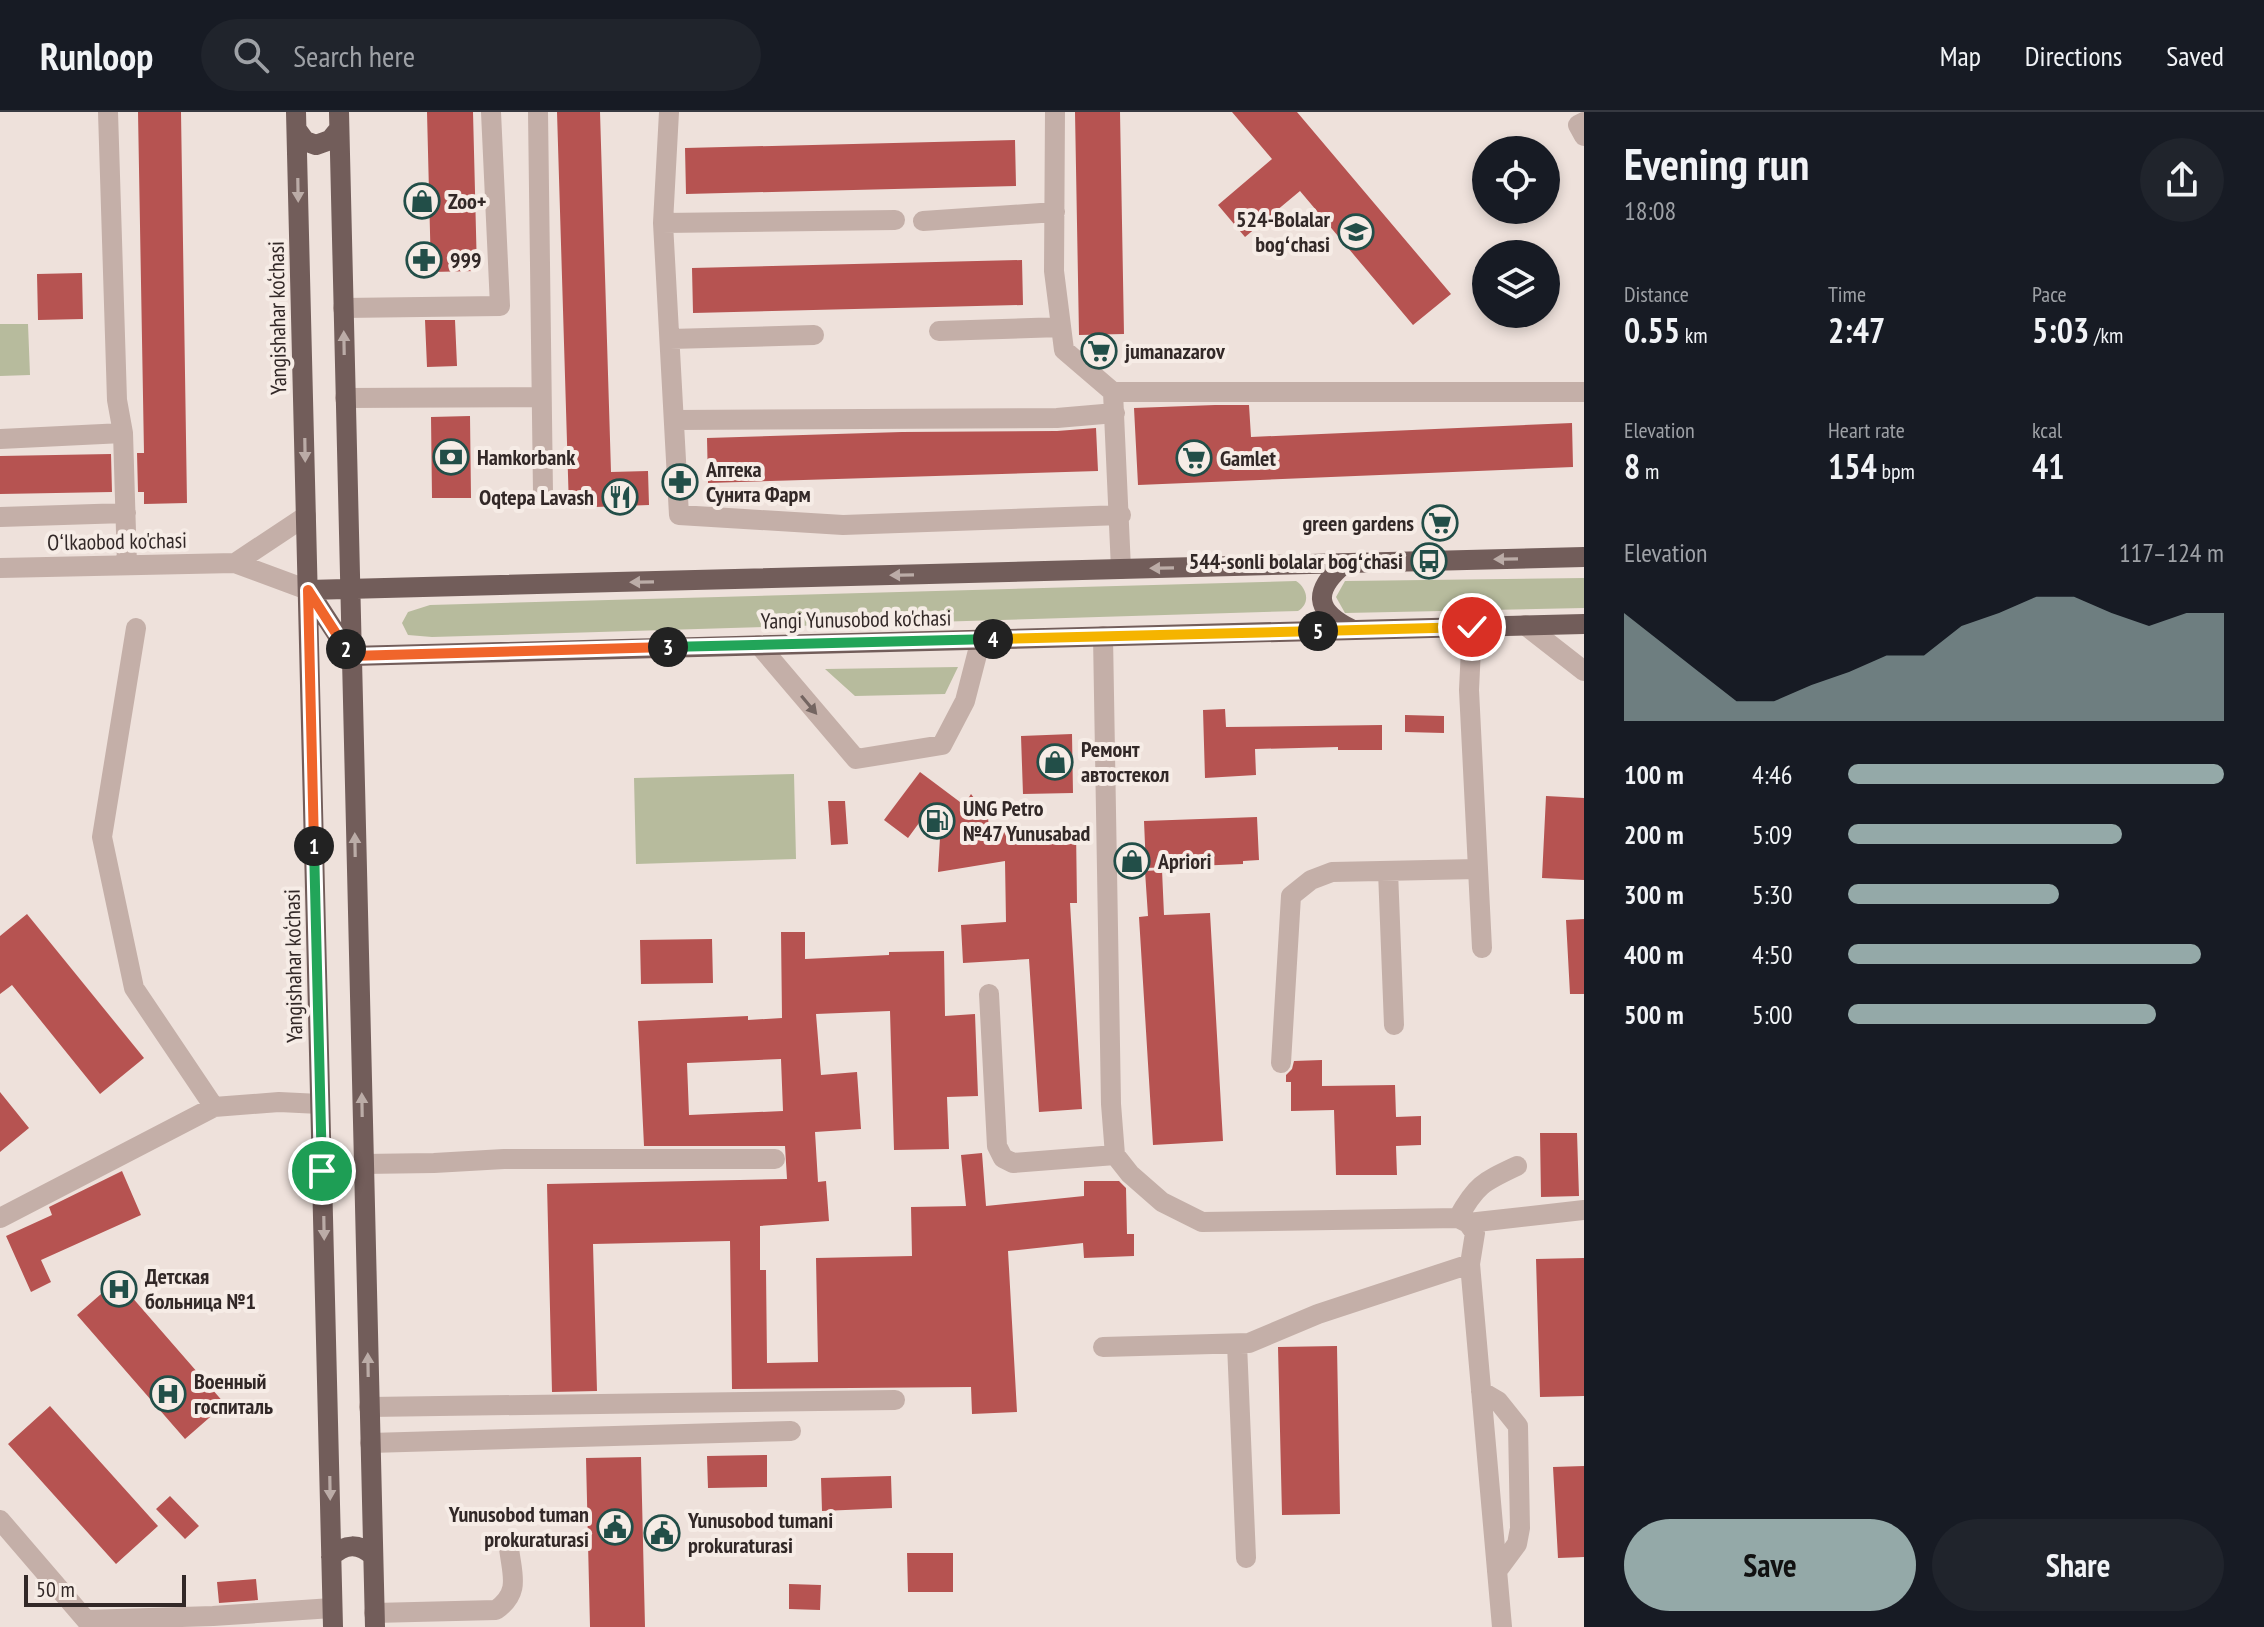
<!DOCTYPE html>
<meta charset="utf-8">
<style>
body{margin:0;font-family:"PT Sans Narrow",sans-serif;background:#20242c;color:#f1f3f6;height:100vh;display:flex;flex-direction:column;font-size:30px;white-space:nowrap}
*{box-sizing:border-box;margin:0}
p{font-size:26px;color:#9ea1a6}
.icon{flex:none;width:44px;height:44px;fill:none;stroke:currentColor;stroke-width:2;stroke-linecap:round;stroke-linejoin:round}
.map{position:relative;flex:1;overflow:hidden}
.drawer{display:flex;flex-direction:column;background:#171b24;width:680px}
.drawer>*{flex:none}
.fabs{position:absolute;left:1472px;top:24px;display:grid;gap:16px}
.fabs a{display:grid;place-items:center;width:88px;height:88px;border-radius:50%;background:#171b24;box-shadow:0 4px 12px #0003;font-size:40px}
.scale{position:absolute;left:24px;bottom:20px;width:162px;box-sizing:border-box;padding-left:8px;border:4px solid #322827;border-top:0;font-size:22px;line-height:28px;white-space:nowrap;color:#322827;-webkit-text-stroke:6px #f6ece6;paint-order:stroke}
.pin{position:absolute;display:grid;place-items:center;width:68px;height:68px;color:#fff;margin:-34px;border:4px solid #fff;border-radius:50%;box-shadow:0 2px 8px #0007}
.km{position:absolute;width:40px;height:40px;margin:-20px;border-radius:50%;background:#222;color:#fff;font-size:22px;line-height:40px;text-align:center}
.round{display:grid;place-items:center;flex:none;width:84px;height:84px;border-radius:42px;background:#20242c}
.headline{display:flex;align-items:center;justify-content:space-between;height:136px;padding:0 40px}
h1{font-size:44px;font-weight:800;line-height:60px}
.stats{display:grid;grid-template-columns:repeat(3,1fr);gap:12px;height:136px;padding:8px 40px}
.stats div{display:grid;align-content:center}
.stats b{font-size:34px;font-weight:800}
.stats small{font-size:22px;font-weight:400}
.stats p{font-size:22px}
.chart{height:224px;padding:16px 40px}
.chart p{display:flex;justify-content:space-between}
.chart svg{width:100%;height:144px;margin-top:8px;fill:#94a9a8;opacity:.7}
.action{display:flex;gap:16px;margin-top:auto;padding:16px 40px}
.action a{flex:1;height:92px;border-radius:48px;background:#94a9a8;color:#111;font-size:32px;font-weight:800;line-height:92px;text-align:center}
.action a+a{background:#20242c;color:#f1f3f6}
ul{padding:0 40px;list-style:none;font-size:26px}
li{display:grid;grid-template-columns:128px 96px 1fr;align-items:center;height:60px}
li i{height:20px;border-radius:10px;background:#94a9a8}
header{display:flex;align-items:center;gap:48px;box-sizing:border-box;height:112px;padding:0 40px;background:#171b24;border-bottom:2px solid #363941}
header strong{font-size:38px}
nav{display:flex;gap:44px;margin-inline-start:auto;font-size:28px}
.search{width:560px;height:72px;background:#20242c;display:flex;align-items:center;gap:20px;box-sizing:border-box;padding:0 28px;border-radius:44px;color:#9ea1a6;font-size:30px}
main{display:flex;flex:1;min-height:0}
.map>svg:first-child{display:block}
</style>
<header>
<strong>Runloop</strong>
<div class="search"><svg class="icon" aria-label="search" viewBox="0 0 24 24"><circle cx="10" cy="10" r="6"/><path d="M15 15l6 6"/></svg>Search here</div>
<nav><a>Map</a><a>Directions</a><a>Saved</a></nav>
</header>
<main>
<div class="map">
<svg width="1584" height="1515" viewBox="0 0 1584 1515">
<rect width="100%" height="100%" fill="#eee1db"/>
<path fill="#b7bb9d" d="M 0,212 L 28,212 L 30,263 L 0,264 Z
M 1584,466 L 1584,496 L 1345,501 L 1336,485 L 1345,469 Z
M 1296,469 C 1307,476 1311,491 1298,499 L 432,525 L 408,523 L 402,511 L 408,500 L 430,493 Z
M 958,555 L 945,582 L 855,584 L 825,557 Z
M 794,662 L 796,747 L 636,752 L 634,666 Z"/>
<path fill="#b65351" fill-rule="evenodd" d="M 138,0 L 181,0 L 187,391 L 144,392 L 144,380 L 138,380 L 137,341 L 144,341 Z
M 427,0 L 473,0 L 477,159 L 431,160 Z
M 557,0 L 600,0 L 611,360 L 648,359 L 649,393 L 569,396 Z
M 1075,0 L 1120,0 L 1124,222 L 1079,223 Z
M 1232,0 L 1297,0 L 1451,182 L 1413,213 L 1300,79 L 1245,125 L 1218,93 L 1272,47 Z
M 1015,28 L 1016,74 L 686,82 L 685,36 Z
M 1022,148 L 1023,193 L 693,201 L 692,156 Z
M 82,161 L 83,207 L 38,208 L 37,162 Z
M 425,208 L 455,208 L 457,254 L 427,255 Z
M 1215,293 L 1249,293 L 1251,325 L 1572,311 L 1573,355 L 1138,373 L 1134,296 Z
M 470,304 L 471,386 L 432,386 L 431,305 Z
M 1096,316 L 1098,359 L 708,371 L 707,326 L 902,320 L 1057,319 Z
M 111,342 L 112,380 L 0,382 L 0,344 Z
M 1225,597 L 1226,615 L 1382,613 L 1382,638 L 1338,638 L 1338,635 L 1255,637 L 1256,663 L 1205,666 L 1203,598 Z
M 1405,603 L 1444,604 L 1444,621 L 1405,620 Z
M 1072,622 L 1073,681 L 1023,682 L 1021,624 Z
M 920,660 L 964,693 L 971,682 L 988,705 L 989,718 L 1076,717 L 1077,791 L 1070,791 L 1082,997 L 1039,1000 L 1029,847 L 963,851 L 961,813 L 1006,810 L 1005,749 L 938,760 L 940,726 L 919,711 L 908,726 L 884,708 Z
M 1546,684 L 1584,686 L 1584,768 L 1542,766 Z
M 828,689 L 845,689 L 848,732 L 831,733 Z
M 1257,705 L 1259,748 L 1243,749 L 1243,752 L 1146,756 L 1144,709 Z
M 1162,758 L 1164,803 L 1210,801 L 1223,1029 L 1153,1033 L 1139,805 L 1148,804 L 1145,759 Z
M 27,802 L 144,946 L 100,982 L 12,873 L 0,882 L 0,824 Z
M 1584,807 L 1584,882 L 1570,882 L 1566,808 Z
M 781,820 L 805,820 L 805,847 L 889,843 L 889,840 L 944,839 L 945,904 L 975,902 L 978,984 L 947,985 L 949,1037 L 894,1038 L 890,899 L 816,902 L 821,963 L 857,960 L 861,1017 L 815,1020 L 818,1070 L 826,1069 L 829,1109 L 760,1114 L 760,1158 L 766,1158 L 767,1251 L 818,1250 L 816,1146 L 912,1144 L 911,1095 L 966,1094 L 961,1043 L 982,1041 L 986,1094 L 1084,1084 L 1084,1069 L 1119,1069 L 1126,1076 L 1127,1122 L 1134,1122 L 1134,1144 L 1084,1146 L 1083,1131 L 1008,1139 L 1017,1300 L 972,1302 L 971,1275 L 732,1277 L 730,1129 L 593,1132 L 597,1279 L 552,1280 L 547,1072 L 787,1067 L 785,1034 L 644,1034 L 638,909 L 748,904 L 748,908 L 782,906 ZM 781,947 L 783,999 L 689,1003 L 687,951 Z
M 712,827 L 713,871 L 641,872 L 640,828 Z
M 1322,948 L 1322,974 L 1395,973 L 1396,1005 L 1421,1004 L 1421,1033 L 1396,1034 L 1397,1063 L 1336,1063 L 1334,998 L 1291,999 L 1291,970 L 1286,970 L 1286,963 L 1292,957 L 1294,949 Z
M 0,980 L 29,1016 L 0,1040 Z
M 1540,1021 L 1577,1021 L 1579,1084 L 1541,1085 Z
M 122,1059 L 141,1103 L 41,1148 L 51,1170 L 31,1180 L 6,1124 L 52,1103 L 49,1095 Z
M 1584,1146 L 1584,1284 L 1540,1285 L 1536,1147 Z
M 117,1168 L 225,1292 L 185,1327 L 77,1203 Z
M 1337,1234 L 1340,1402 L 1282,1403 L 1278,1235 Z
M 50,1294 L 158,1414 L 116,1452 L 8,1332 Z
M 767,1343 L 767,1375 L 708,1376 L 707,1344 Z
M 641,1345 L 645,1515 L 590,1515 L 586,1346 Z
M 1584,1354 L 1584,1445 L 1558,1446 L 1553,1355 Z
M 891,1364 L 892,1396 L 822,1399 L 821,1366 Z
M 170,1384 L 199,1414 L 185,1427 L 156,1397 Z
M 907,1441 L 953,1441 L 953,1480 L 908,1480 Z
M 256,1467 L 258,1488 L 219,1491 L 217,1470 Z
M 789,1472 L 821,1473 L 820,1498 L 789,1497 Z"/>
<g fill="none" stroke-linecap="round" stroke-linejoin="round">
<path stroke="#c4afa8" stroke-width="20" d="M 108,0 L 117,288 L 123,321 L 127,453
M 538,0 L 543,381
M 669,0 L 663,111 L 679,403 L 843,413 L 1121,403
M 1055,0 L 1054,159 L 1064,238 L 1113,280 L 1121,457
M 1584,10 L 1578,13 L 1584,24
M 923,109 L 1055,100
M 663,111 L 895,108
M 343,196 L 500,194 L 491,0
M 939,219 L 1061,215
M 670,227 L 814,223
M 1113,280 L 1584,280
M 345,286 L 541,285
M 675,308 L 1057,306 L 1115,301
M 0,327 L 123,321
M 0,405 L 126,401
M 235,451 L 306,404
M 0,456 L 235,451 L 308,478
M 1525,513 L 1584,559
M 1472,515 L 1469,578 L 1482,836
M 136,516 L 102,725 L 134,876 L 214,995
M 1103,524 L 1111,992 L 1115,1043 L 1130,1062 L 1162,1090 L 1202,1110 L 1458,1106 L 1468,1111 L 1475,1121 L 1470,1152 L 1502,1515
M 759,533 L 856,647 L 942,633 L 965,589 L 981,527
M 1388,759 L 1394,913
M 989,882 L 997,1034 L 1003,1046 L 1013,1051 L 1115,1043
M 1281,951 L 1291,784 L 1311,768 L 1332,760 L 1478,757
M 363,1052 L 434,1051 L 504,1047 L 775,1047
M 0,1106 L 214,995 L 279,990 L 320,992
M 1458,1106 C 1476,1073 1483,1070 1517,1054
M 1468,1111 L 1584,1098
M 1237,1232 L 1246,1446
M 1103,1235 L 1249,1231 L 1318,1202 L 1470,1152
M 1481,1279 L 1498,1289 L 1518,1314 L 1520,1416 L 1517,1432 L 1497,1459
M 369,1295 L 895,1288
M 370,1331 L 791,1319
M 0,1408 L 86,1508 L 213,1504 L 332,1496
M 374,1501 L 496,1498 C 521,1480 512,1463 509,1436"/>
<path stroke="#725d5a" stroke-width="20" d="M 296,0 L 333,1515
M 339,0 L 375,1515
M 297,18 L 305,29 L 316,33 L 330,28 L 339,17
M 1344,452 C 1314,478 1313,498 1351,517
M 308,478 L 351,544 L 1584,512
M 308,478 L 1584,445
M 331,1445 C 345,1431 359,1431 373,1444"/>
</g>
<defs><path id="oneway-solid" d="M-6-.8H1V-3.2L6.5 0L1 3.2V.8H-6Z" transform="scale(2)"/></defs>
<g fill="#bbaca7">
<use href="#oneway-solid" transform="translate(298 78) rotate(89)"/>
<use href="#oneway-solid" transform="translate(344 231) rotate(-91)"/>
<use href="#oneway-solid" transform="translate(305 338) rotate(89)"/>
<use href="#oneway-solid" transform="translate(1506 447) rotate(179)"/>
<use href="#oneway-solid" transform="translate(1162 456) rotate(179)"/>
<use href="#oneway-solid" transform="translate(902 463) rotate(179)"/>
<use href="#oneway-solid" transform="translate(642 470) rotate(179)"/>
<use href="#oneway-solid" transform="translate(355 733) rotate(-91)"/>
<use href="#oneway-solid" transform="translate(362 993) rotate(-91)"/>
<use href="#oneway-solid" transform="translate(324 1116) rotate(89)"/>
<use href="#oneway-solid" transform="translate(368 1253) rotate(-91)"/>
<use href="#oneway-solid" transform="translate(330 1376) rotate(89)"/>
</g>
<use fill="#746561" href="#oneway-solid" transform="translate(809 593) rotate(50)"/>
<g fill="none" stroke-linecap="round" stroke-linejoin="round">
<defs>
<path id="split-1" d="M 314,734 L 322,1059"/>
<path id="split-2" d="M 314,734 L 308,478 L 346,537"/>
<path id="split-3" d="M 346,537 L 351,544 L 668,535"/>
<path id="split-4" d="M 668,535 L 993,527"/>
<path id="split-5" d="M 993,527 L 1318,519"/>
<path id="split-6" d="M 1318,519 L 1472,515"/>
</defs>
<use href="#split-1" stroke="#fff" stroke-width="16"/>
<use href="#split-2" stroke="#fff" stroke-width="16"/>
<use href="#split-3" stroke="#fff" stroke-width="16"/>
<use href="#split-4" stroke="#fff" stroke-width="16"/>
<use href="#split-5" stroke="#fff" stroke-width="16"/>
<use href="#split-6" stroke="#fff" stroke-width="16"/>
<use href="#split-1" stroke="#22a559" stroke-width="10"/>
<use href="#split-2" stroke="#f0652b" stroke-width="10"/>
<use href="#split-3" stroke="#f0652b" stroke-width="10"/>
<use href="#split-4" stroke="#22a559" stroke-width="10"/>
<use href="#split-5" stroke="#f5b400" stroke-width="10"/>
<use href="#split-6" stroke="#f5b400" stroke-width="10"/>
</g>
<defs>
<symbol id="shop-ring" viewBox="-11 -11 22 22"><circle r="9.5" fill="#f6ece6" stroke="#224e48" stroke-width="1.5"/><path d="M-5-2.5h2.3a2.7 3.5 0 0 1 5.4 0H5L5.5 6h-11ZM-1.5-2.5h3a1.5 2.3 0 0 0-3 0Z" fill="#224e48"/></symbol>
<symbol id="school-ring" viewBox="-11 -11 22 22"><circle r="9.5" fill="#f6ece6" stroke="#224e48" stroke-width="1.5"/><path d="M0-5L7-2L0 1L-7-2ZM-4 1L0 2.5L4 1V4Q0 6-4 4Z" fill="#224e48"/></symbol>
<symbol id="pharmacy-ring" viewBox="-11 -11 22 22"><circle r="9.5" fill="#f6ece6" stroke="#224e48" stroke-width="1.5"/><path d="M-2-6h4v4h4v4h-4v4h-4v-4h-4v-4h4Z" fill="#224e48"/></symbol>
<symbol id="supermarket-ring" viewBox="-11 -11 22 22"><circle r="9.5" fill="#f6ece6" stroke="#224e48" stroke-width="1.5"/><path d="M-6-5.5h2.5l.6 2H6L4.5 2H-2.5L-4.4-4H-6ZM-1.5 3.2a1.3 1.3 0 1 0 .1 0ZM3 3.2a1.3 1.3 0 1 0 .1 0Z" fill="#224e48"/></symbol>
<symbol id="bank-ring" viewBox="-11 -11 22 22"><circle r="9.5" fill="#f6ece6" stroke="#224e48" stroke-width="1.5"/><path d="M-6-4H6V4H-6ZM0-2.3a2.3 2.3 0 1 0 0 4.6a2.3 2.3 0 1 0 0-4.6Z" fill="#224e48"/></symbol>
<symbol id="restaurant-ring" viewBox="-11 -11 22 22"><circle r="9.5" fill="#f6ece6" stroke="#224e48" stroke-width="1.5"/><path d="M-5-6h1v4h1v-4h1v4h1v-4h1v5L-1.5 .5V6h-2V.5L-5-1ZM5-6V6H3V1.5H1.5Q1.5-4 5-6Z" fill="#224e48"/></symbol>
<symbol id="bus-ring" viewBox="-11 -11 22 22"><circle r="9.5" fill="#f6ece6" stroke="#224e48" stroke-width="1.5"/><path d="M-5-6H5V4H4V6H2V4H-2V6H-4V4H-5ZM-3.5-4V0h7V-4ZM-3.5 1.2v1.5H-2V1.2ZM2 1.2v1.5H3.5V1.2Z" fill="#224e48"/></symbol>
<symbol id="fuel-ring" viewBox="-11 -11 22 22"><circle r="9.5" fill="#f6ece6" stroke="#224e48" stroke-width="1.5"/><path d="M-5.5-6h7V0h2V4h1.3V-2.5L3-4.5l.8-.8L6-3V5H2.5V1h-1V6h-7ZM-4.2-4.7v3.2H.2V-4.7Z" fill="#224e48"/></symbol>
<symbol id="hospital-ring" viewBox="-11 -11 22 22"><circle r="9.5" fill="#f6ece6" stroke="#224e48" stroke-width="1.5"/><path d="M-5-5h3v3.5h4V-5h3V5h-3V1.5h-4V5h-3Z" fill="#224e48"/></symbol>
<symbol id="civic-ring" viewBox="-11 -11 22 22"><circle r="9.5" fill="#f6ece6" stroke="#224e48" stroke-width="1.5"/><path d="M-.6-6.5H3V-4.5H.6V-3L4-1V1h2V6H-6V1h2V-1L-.6-3ZM-1.2 2.5V6h2.4V2.5Z" fill="#224e48"/></symbol>
</defs>
<g fill-rule="evenodd">
<use href="#shop-ring" x="402" y="69" width="40" height="40"/>
<use href="#school-ring" x="1336" y="100" width="40" height="40"/>
<use href="#pharmacy-ring" x="404" y="128" width="40" height="40"/>
<use href="#supermarket-ring" x="1079" y="219" width="40" height="40"/>
<use href="#bank-ring" x="431" y="325" width="40" height="40"/>
<use href="#supermarket-ring" x="1174" y="326" width="40" height="40"/>
<use href="#pharmacy-ring" x="660" y="350" width="40" height="40"/>
<use href="#restaurant-ring" x="600" y="365" width="40" height="40"/>
<use href="#supermarket-ring" x="1420" y="391" width="40" height="40"/>
<use href="#bus-ring" x="1409" y="429" width="40" height="40"/>
<use href="#shop-ring" x="1035" y="630" width="40" height="40"/>
<use href="#fuel-ring" x="917" y="689" width="40" height="40"/>
<use href="#shop-ring" x="1112" y="729" width="40" height="40"/>
<use href="#hospital-ring" x="99" y="1157" width="40" height="40"/>
<use href="#hospital-ring" x="148" y="1262" width="40" height="40"/>
<use href="#civic-ring" x="595" y="1395" width="40" height="40"/>
<use href="#civic-ring" x="642" y="1401" width="40" height="40"/>
</g>
<g text-anchor="middle" dominant-baseline="central" stroke-width="8" stroke-linejoin="round" paint-order="stroke">
<g font-size="22" font-weight="bold" fill="#322827" stroke="#f6ece6" text-anchor="start">
<text x="448" y="89">Zoo+</text>
<text x="1330" y="107" text-anchor="end">524-Bolalar<tspan x="1330" dy="25">bogʻchasi</tspan></text>
<text x="450" y="148">999</text>
<text x="1125" y="239">jumanazarov</text>
<text x="477" y="345">Hamkorbank</text>
<text x="1220" y="346">Gamlet</text>
<text x="706" y="357">Аптека<tspan x="706" dy="25">Сунита Фарм</tspan></text>
<text x="594" y="385" text-anchor="end">Oqtepa Lavash</text>
<text x="1414" y="411" text-anchor="end">green gardens</text>
<text x="1403" y="449" text-anchor="end">544-sonli bolalar bogʻchasi</text>
<text x="1081" y="637">Ремонт<tspan x="1081" dy="25">автостекол</tspan></text>
<text x="963" y="696">UNG Petro<tspan x="963" dy="25">№47 Yunusabad</tspan></text>
<text x="1158" y="749">Apriori</text>
<text x="145" y="1164">Детская<tspan x="145" dy="25">больница №1</tspan></text>
<text x="194" y="1269">Военный<tspan x="194" dy="25">госпиталь</tspan></text>
<text x="589" y="1402" text-anchor="end">Yunusobod tuman<tspan x="589" dy="25">prokuraturasi</tspan></text>
<text x="688" y="1408">Yunusobod tumani<tspan x="688" dy="25">prokuraturasi</tspan></text>
</g>
<g font-size="22" fill="#322827" stroke="#f6ece6">
<text transform="translate(277 206) rotate(-91)">Yangishahar ko‘chasi</text>
<text transform="translate(117 429) rotate(-1)">Oʻlkaobod ko'chasi</text>
<text transform="translate(856 507) rotate(-1)">Yangi Yunusobod ko'chasi</text>
<text transform="translate(293 854) rotate(-91)">Yangishahar ko‘chasi</text>
</g>
</g>
</svg>
<div class="fabs">
<a><svg class="icon" aria-label="locate" viewBox="0 0 24 24"><circle cx="12" cy="12" r="6"/><path d="M12 2v4M12 18v4M2 12h4M18 12h4"/></svg></a>
<a><svg class="icon" aria-label="layers" viewBox="0 0 24 24"><path d="M12 4l9 5-9 5-9-5zM3 14l9 5 9-5"/></svg></a>
</div>
<div class="scale">50 m</div>
<div class="pin" style="left:322px;top:1059px;background:#1e9e55"><svg class="icon" aria-label="arrive" viewBox="0 0 24 24"><path d="M6 21V4h12l-3 4 3 4H6"/></svg></div>
<div class="pin" style="left:1472px;top:515px;background:#d93025"><svg class="icon" aria-label="check" viewBox="0 0 24 24"><path d="M5 12l5 5 9-10"/></svg></div>
<b class="km" style="left:314px;top:734px">1</b>
<b class="km" style="left:346px;top:537px">2</b>
<b class="km" style="left:668px;top:535px">3</b>
<b class="km" style="left:993px;top:527px">4</b>
<b class="km" style="left:1318px;top:519px">5</b>
</div>
<section class="drawer">
<div class="headline"><div><h1>Evening run</h1><p>18:08</p></div><a class="round"><svg class="icon" aria-label="share" viewBox="0 0 24 24"><path d="M12 15V3M7 8l5-5 5 5M5 13v7h14v-7"/></svg></a></div>
<div class="stats">
<div><p>Distance</p><b>0.55<small> km</small></b></div>
<div><p>Time</p><b>2:47</b></div>
<div><p>Pace</p><b>5:03<small> /km</small></b></div>
</div>
<div class="stats">
<div><p>Elevation</p><b>8<small> m</small></b></div>
<div><p>Heart rate</p><b>154<small> bpm</small></b></div>
<div><p>kcal</p><b>41</b></div>
</div>
<div class="chart"><p><span>Elevation</span>117–124 m</p>
<svg viewBox="0 0 160 44" preserveAspectRatio="none"><path d="M0 44V11L10 20L20 29L30 38L40 38L50 33L60 29L70 24L80 24L90 15L100 11L110 6L120 6L130 11L140 15L150 11L160 11V44z"/></svg>
</div>
<ul>
<li><b>100 m</b>4:46<i style="width:100%"></i></li>
<li><b>200 m</b>5:09<i style="width:73%"></i></li>
<li><b>300 m</b>5:30<i style="width:56%"></i></li>
<li><b>400 m</b>4:50<i style="width:94%"></i></li>
<li><b>500 m</b>5:00<i style="width:82%"></i></li>
</ul>
<div class="action"><a>Save</a><a>Share</a></div>
</section>
</main>
